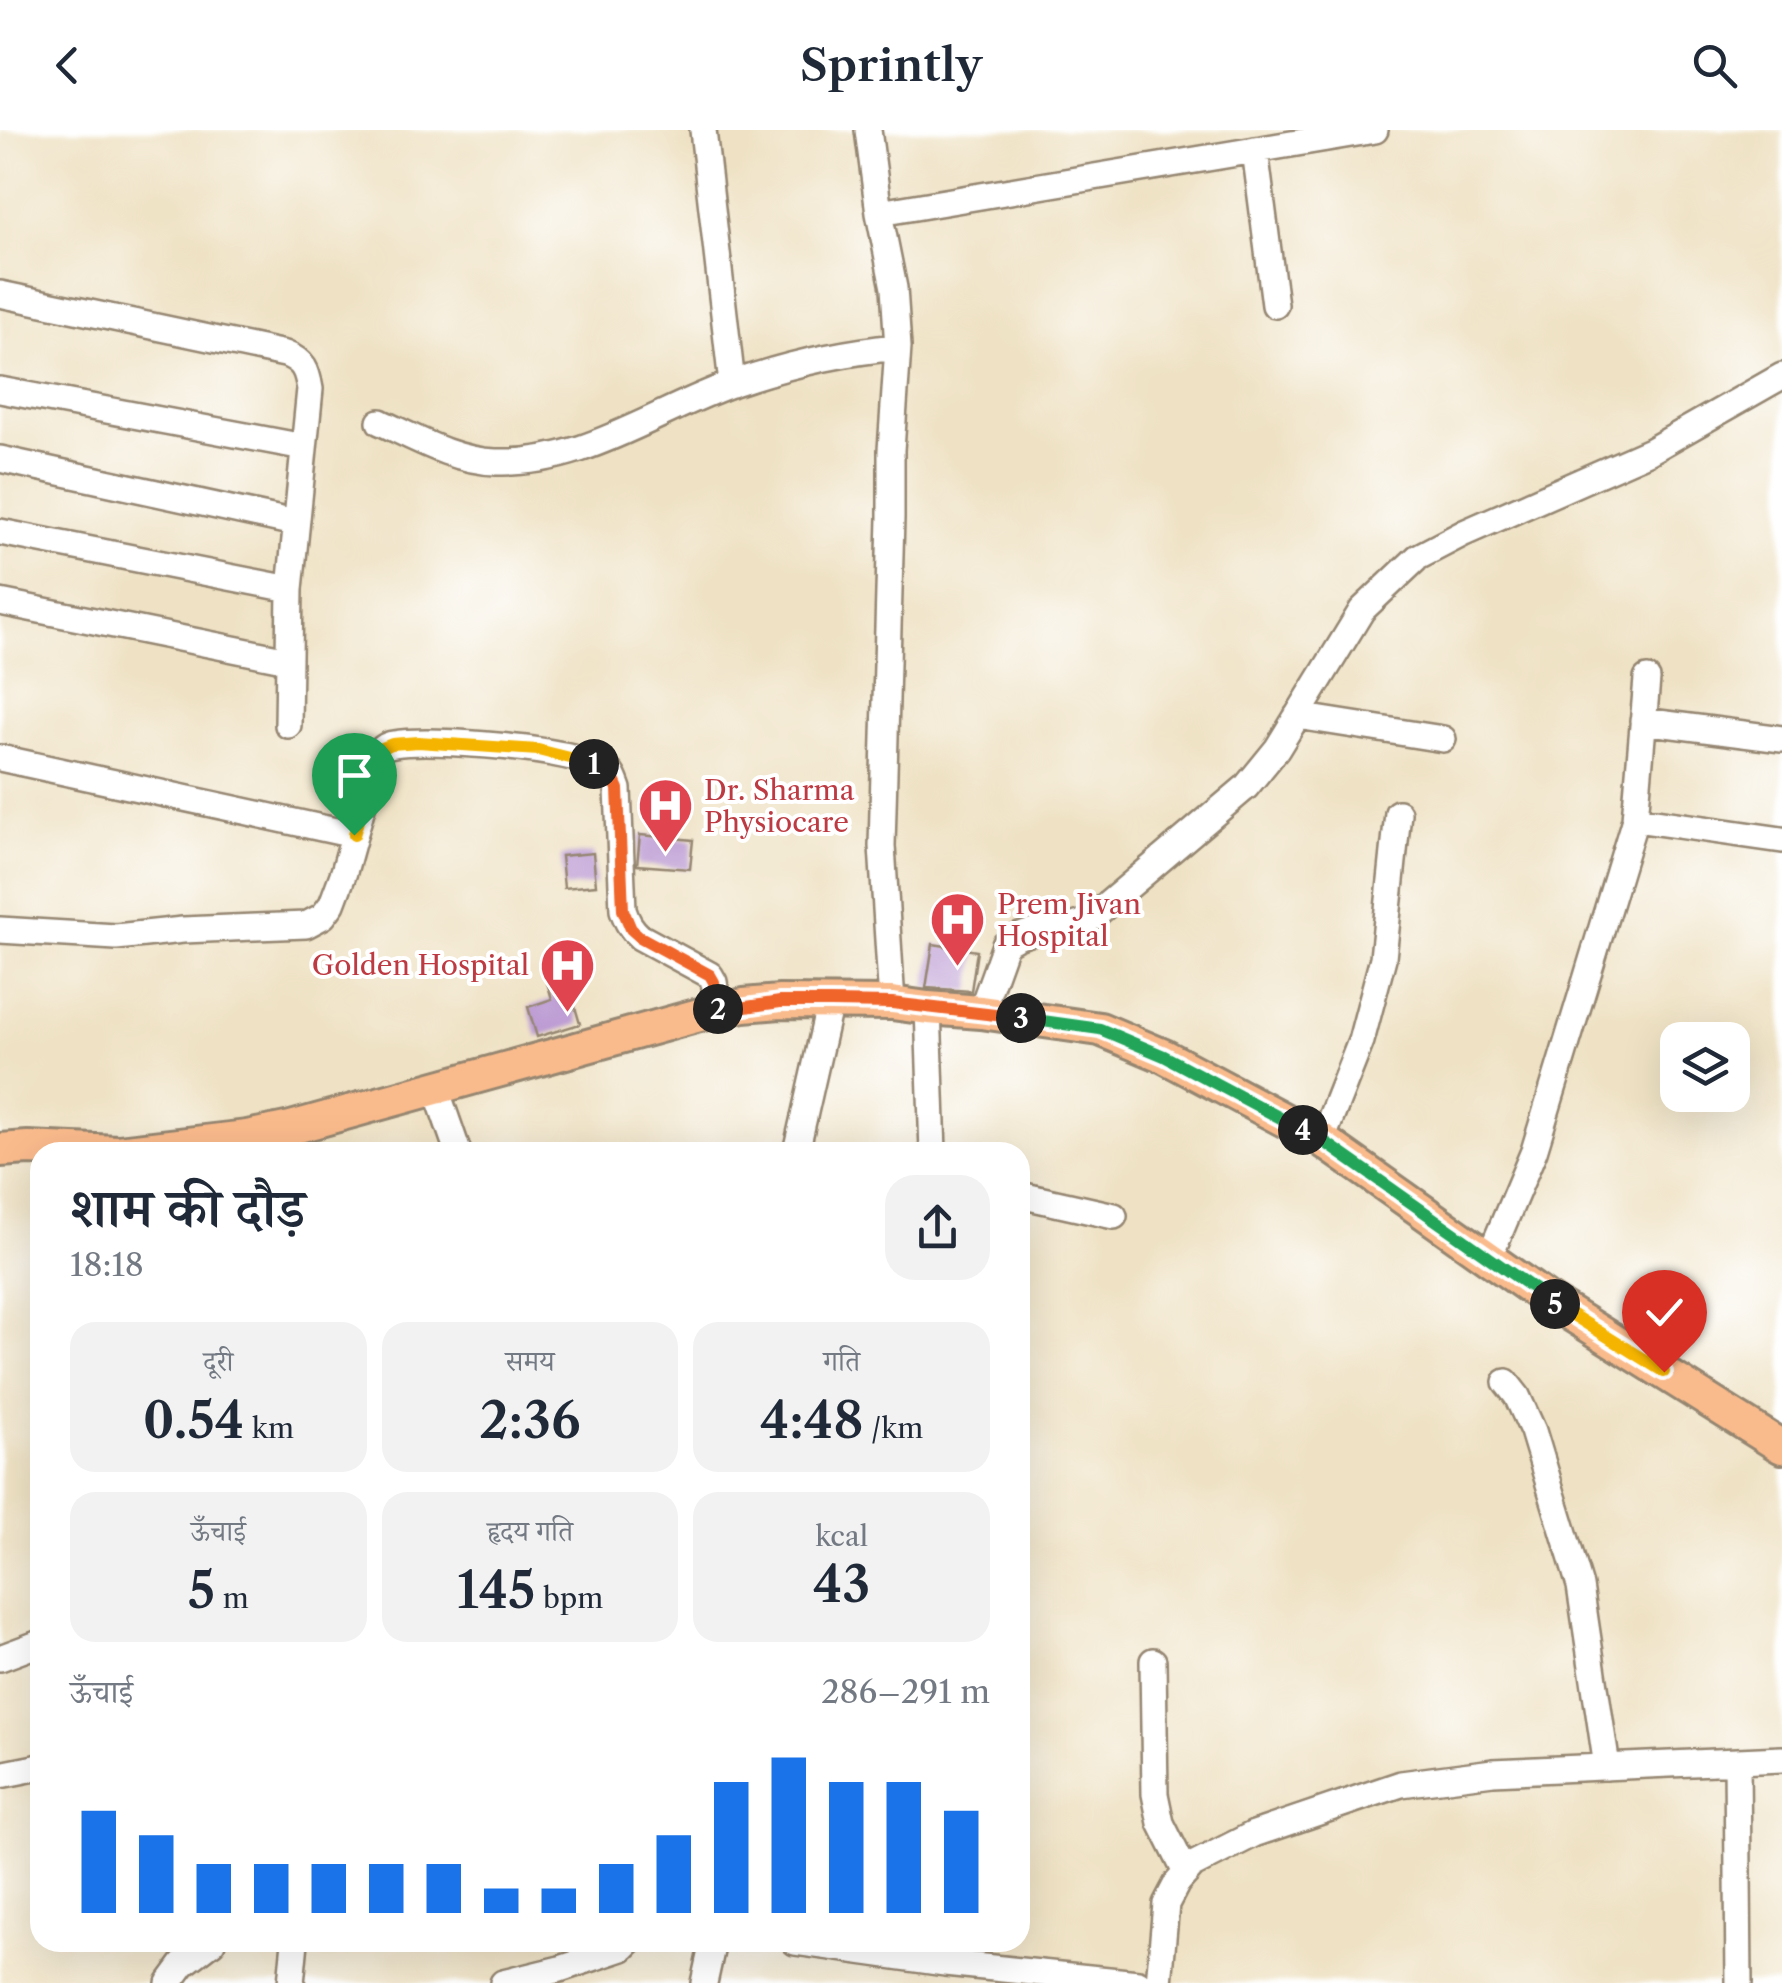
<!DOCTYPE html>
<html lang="hi">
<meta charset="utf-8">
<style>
body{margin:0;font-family:"Libre Caslon Text","Noto Serif Devanagari",serif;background:#f2f2f3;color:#1f2937;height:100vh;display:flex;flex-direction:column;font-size:38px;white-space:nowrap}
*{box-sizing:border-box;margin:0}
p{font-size:32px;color:#747a83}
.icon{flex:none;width:55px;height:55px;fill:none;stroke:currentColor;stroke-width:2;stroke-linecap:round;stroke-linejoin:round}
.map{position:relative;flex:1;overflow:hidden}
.drawer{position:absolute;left:30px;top:1012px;width:1000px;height:810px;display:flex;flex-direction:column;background:#fff;border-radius:30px;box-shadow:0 10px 40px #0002}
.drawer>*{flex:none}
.buttons{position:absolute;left:1660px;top:892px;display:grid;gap:20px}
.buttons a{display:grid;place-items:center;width:90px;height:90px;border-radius:20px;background:#fff;box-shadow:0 10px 40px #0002;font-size:50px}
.pin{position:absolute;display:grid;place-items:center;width:85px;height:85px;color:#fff;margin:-102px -42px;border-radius:50% 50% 50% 0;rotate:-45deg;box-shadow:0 0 10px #0007}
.pin .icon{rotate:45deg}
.km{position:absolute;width:50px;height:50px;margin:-25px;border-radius:50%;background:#222;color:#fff;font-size:28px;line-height:50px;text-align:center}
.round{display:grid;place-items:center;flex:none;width:105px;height:105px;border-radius:30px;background:#f2f2f3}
.overview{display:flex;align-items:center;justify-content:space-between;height:170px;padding:0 40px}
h1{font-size:55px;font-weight:600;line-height:75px}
.stats{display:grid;grid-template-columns:repeat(3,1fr);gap:15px;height:170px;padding:10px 40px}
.stats div{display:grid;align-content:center;border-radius:25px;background:#f2f2f3;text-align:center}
.stats b{font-size:50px;font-weight:600}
.stats small{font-size:28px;font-weight:400}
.stats p{font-size:28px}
.chart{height:280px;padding:20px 40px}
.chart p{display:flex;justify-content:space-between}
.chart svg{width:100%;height:180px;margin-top:10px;stroke:#1a73e8;stroke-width:6}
header{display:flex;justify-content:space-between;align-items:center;height:130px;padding:0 40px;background:#fff;font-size:45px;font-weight:600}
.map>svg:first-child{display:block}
</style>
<header><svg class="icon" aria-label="back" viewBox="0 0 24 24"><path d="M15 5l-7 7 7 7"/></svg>Sprintly<svg class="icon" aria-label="search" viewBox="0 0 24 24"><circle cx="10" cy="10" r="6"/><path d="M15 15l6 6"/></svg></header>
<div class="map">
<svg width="1782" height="1853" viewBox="0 0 1782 1853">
<rect width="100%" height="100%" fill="#fff"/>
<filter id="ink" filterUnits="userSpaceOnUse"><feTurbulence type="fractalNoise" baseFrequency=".01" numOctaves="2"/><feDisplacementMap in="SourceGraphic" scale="20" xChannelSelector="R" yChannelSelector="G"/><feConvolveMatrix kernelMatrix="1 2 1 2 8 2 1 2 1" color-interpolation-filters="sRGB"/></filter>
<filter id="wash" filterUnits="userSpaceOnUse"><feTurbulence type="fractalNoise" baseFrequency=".0048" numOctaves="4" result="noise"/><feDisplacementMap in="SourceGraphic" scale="40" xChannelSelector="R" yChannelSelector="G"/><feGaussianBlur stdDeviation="2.25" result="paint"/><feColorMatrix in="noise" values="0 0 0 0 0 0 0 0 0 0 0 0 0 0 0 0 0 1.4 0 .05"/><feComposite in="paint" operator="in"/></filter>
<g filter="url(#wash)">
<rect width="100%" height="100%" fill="#efe2c4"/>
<g id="blocks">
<path fill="#ba98d2" d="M 640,705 L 693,710 L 690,739 L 637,735 Z
M 593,723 L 596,755 L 564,758 L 561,726 Z
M 933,814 L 977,821 L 971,861 L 926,858 Z
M 565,843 L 580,894 L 537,907 L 528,877 L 552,869 L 546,849 Z"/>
</g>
</g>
<g filter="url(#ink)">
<use href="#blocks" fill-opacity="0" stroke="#958671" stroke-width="2.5"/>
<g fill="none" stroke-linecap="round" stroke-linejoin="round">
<defs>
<path id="minor" d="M 703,0 L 732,254
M 868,0 L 879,83 L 894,158 L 898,217 L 891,320 L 891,388 L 882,716 L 892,873
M 1255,20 L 1275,175
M 879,83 L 1375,0
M 0,164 L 285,224 C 304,231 307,241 310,259 L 290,459 L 288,595
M 0,260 L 304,317
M 380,292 C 417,309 455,331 496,332 C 584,335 654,281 734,253 C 787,235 843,222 898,217
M 0,329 L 295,393
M 0,402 L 290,459
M 0,472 L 288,530
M 1297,586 L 1443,609
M 1643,591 L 1782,609
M 0,628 L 354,705
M 1635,689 L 1782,710
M 0,800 L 116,807 L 183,800 L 306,795 L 323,786 L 332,774 L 344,742 L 376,627 C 381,619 385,615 394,614 C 431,607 577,619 606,639 C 613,643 615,651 618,659 L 623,780 C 627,792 631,799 640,807 L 710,845 L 714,852 L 719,881
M 928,878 L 933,1022
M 981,882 L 1005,815 C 1025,797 1056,803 1080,794 C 1086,792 1090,788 1095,785 L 1246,657 L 1277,619 L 1362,480 L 1418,427 L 1464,403 L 1650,321 L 1782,246
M 436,959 L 458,1022
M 1322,1010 L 1361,911 L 1383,828 L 1398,683
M 796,1022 L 830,872
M 1020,1065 L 1114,1086
M 1489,1128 L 1534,1021 L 1635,689 L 1647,549
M 1506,1252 L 1517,1266 L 1533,1301 L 1580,1456 L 1607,1637
M 0,1528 L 40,1513
M 1153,1531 L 1155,1664 L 1161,1693 L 1186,1743
M 1737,1631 L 1739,1853
M 0,1645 L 40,1637
M 795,1812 L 945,1833 L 1138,1853
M 169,1853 L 183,1834 L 212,1812
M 291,1853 L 295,1812
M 503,1853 L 560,1839 L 623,1818 L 629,1812
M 704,1853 L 713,1812
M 1159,1853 L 1166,1774 L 1177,1753 L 1193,1735 L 1254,1704 L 1401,1654 L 1493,1642 L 1782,1629"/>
<path id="major" d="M 0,1020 L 28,1018 L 118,1022 L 247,1007 L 291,998 L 703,884 L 744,875 L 780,872 L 892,873 L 928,878 L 981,882 L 1100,899 L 1164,926 L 1322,1010 L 1545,1168 L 1782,1317"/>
</defs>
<use href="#minor" stroke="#958671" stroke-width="30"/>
<use href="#major" stroke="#958671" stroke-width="38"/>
<use href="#minor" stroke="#fff" stroke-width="25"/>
<use href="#major" stroke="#fabb8c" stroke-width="32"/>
</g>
</g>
<g fill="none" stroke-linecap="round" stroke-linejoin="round" filter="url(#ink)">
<defs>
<path id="split-1" d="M 354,705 L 376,627 L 382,618 L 392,614 L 418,612 L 538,620 L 594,634"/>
<path id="split-2" d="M 594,634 C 608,639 612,644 618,659 L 623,780 L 631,799 L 640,807 L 710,845 L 714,852 L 718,879"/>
<path id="split-3" d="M 718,879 L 719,881 L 780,872 L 830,872 L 892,873 L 1021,888"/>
<path id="split-4" d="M 1021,888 L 1100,899 L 1164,926 L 1303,1000"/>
<path id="split-5" d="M 1303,1000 L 1322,1010 L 1555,1174"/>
<path id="split-6" d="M 1555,1174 L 1664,1242"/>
</defs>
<use href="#split-1" stroke="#fff" stroke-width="20"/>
<use href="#split-2" stroke="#fff" stroke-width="20"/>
<use href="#split-3" stroke="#fff" stroke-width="20"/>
<use href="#split-4" stroke="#fff" stroke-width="20"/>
<use href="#split-5" stroke="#fff" stroke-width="20"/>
<use href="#split-6" stroke="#fff" stroke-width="20"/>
<use href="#split-1" stroke="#f5b400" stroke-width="12"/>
<use href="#split-2" stroke="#f0652b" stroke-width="12"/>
<use href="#split-3" stroke="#f0652b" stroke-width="12"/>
<use href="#split-4" stroke="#22a559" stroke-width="12"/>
<use href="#split-5" stroke="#22a559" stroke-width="12"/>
<use href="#split-6" stroke="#f5b400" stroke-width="12"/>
</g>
<defs>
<symbol id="hospital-pin" viewBox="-11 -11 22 30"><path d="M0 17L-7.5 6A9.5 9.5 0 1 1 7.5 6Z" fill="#e0444e" stroke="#fff"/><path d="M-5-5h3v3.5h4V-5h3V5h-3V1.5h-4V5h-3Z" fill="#fff"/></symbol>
</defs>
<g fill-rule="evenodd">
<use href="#hospital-pin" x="634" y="644" width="63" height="86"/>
<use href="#hospital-pin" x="926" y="758" width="63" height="86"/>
<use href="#hospital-pin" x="536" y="804" width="63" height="86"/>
</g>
<g text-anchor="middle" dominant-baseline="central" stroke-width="8" stroke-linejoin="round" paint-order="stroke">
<g font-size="28" fill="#be3a42" stroke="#fff" text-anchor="start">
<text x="704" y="660">Dr. Sharma<tspan x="704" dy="32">Physiocare</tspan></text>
<text x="997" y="774">Prem Jivan<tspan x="997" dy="32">Hospital</tspan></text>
<text x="529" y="835" text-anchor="end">Golden Hospital</text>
</g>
</g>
</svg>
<div class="buttons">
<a><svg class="icon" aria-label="layers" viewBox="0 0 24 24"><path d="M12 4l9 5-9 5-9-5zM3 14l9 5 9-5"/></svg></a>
</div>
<div class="pin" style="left:354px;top:705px;background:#1e9e55"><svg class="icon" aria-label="arrive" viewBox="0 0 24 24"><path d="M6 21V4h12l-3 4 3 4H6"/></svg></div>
<div class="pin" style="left:1664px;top:1242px;background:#d93025"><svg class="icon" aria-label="check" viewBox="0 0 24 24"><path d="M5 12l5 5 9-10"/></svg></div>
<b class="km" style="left:594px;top:634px">1</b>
<b class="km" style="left:718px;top:879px">2</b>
<b class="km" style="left:1021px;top:888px">3</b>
<b class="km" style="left:1303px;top:1000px">4</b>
<b class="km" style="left:1555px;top:1174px">5</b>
<section class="drawer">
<div class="overview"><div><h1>शाम की दौड़</h1><p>18:18</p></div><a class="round"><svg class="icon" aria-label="share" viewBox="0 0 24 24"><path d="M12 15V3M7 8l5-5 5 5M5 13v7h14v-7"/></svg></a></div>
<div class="stats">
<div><p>दूरी</p><b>0.54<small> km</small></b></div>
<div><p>समय</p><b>2:36</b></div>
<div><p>गति</p><b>4:48<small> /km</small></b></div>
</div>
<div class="stats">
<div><p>ऊँचाई</p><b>5<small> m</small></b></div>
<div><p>हृदय गति</p><b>145<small> bpm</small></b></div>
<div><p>kcal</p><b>43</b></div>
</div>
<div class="chart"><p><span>ऊँचाई</span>286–291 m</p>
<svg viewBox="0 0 160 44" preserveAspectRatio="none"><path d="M5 44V19M15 44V25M25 44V32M35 44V32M45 44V32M55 44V32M65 44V32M75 44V38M85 44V38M95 44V32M105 44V25M115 44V12M125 44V6M135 44V12M145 44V12M155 44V19"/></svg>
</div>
</section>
</div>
